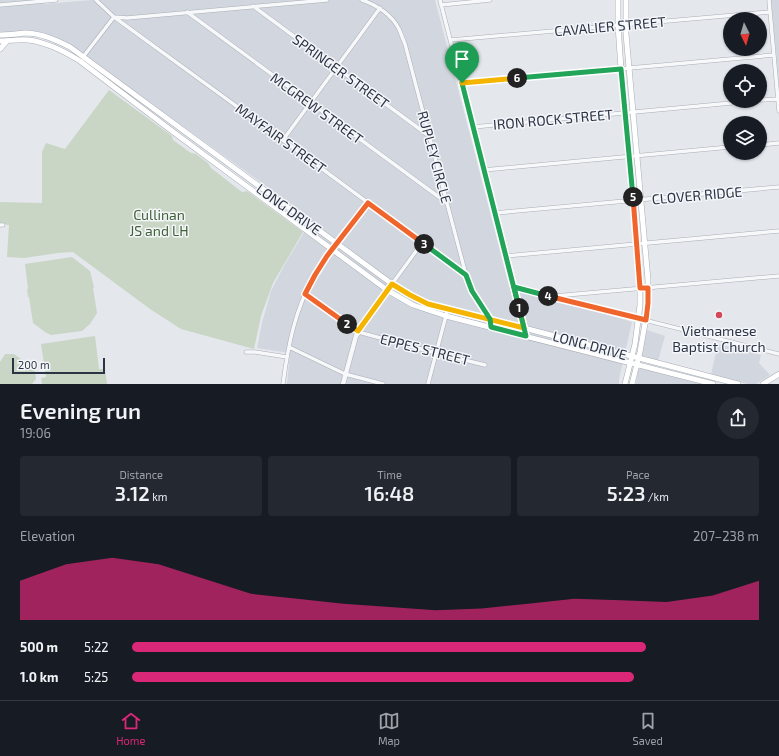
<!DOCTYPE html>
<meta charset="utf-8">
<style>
body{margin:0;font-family:"Exo 2",sans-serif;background:#242831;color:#f1f3f6;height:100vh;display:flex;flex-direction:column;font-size:15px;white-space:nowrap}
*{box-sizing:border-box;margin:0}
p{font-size:13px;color:#9ea1a6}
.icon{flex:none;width:22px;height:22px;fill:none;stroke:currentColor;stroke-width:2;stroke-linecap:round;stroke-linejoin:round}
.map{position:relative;height:384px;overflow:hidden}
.details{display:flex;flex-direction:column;background:#171b24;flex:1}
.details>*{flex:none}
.needle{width:26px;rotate:175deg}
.fabs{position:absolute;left:723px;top:12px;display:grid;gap:8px}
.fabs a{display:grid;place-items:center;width:44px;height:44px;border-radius:50%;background:#171b24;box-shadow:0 1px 3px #0004;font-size:20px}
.scale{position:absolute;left:12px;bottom:10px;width:93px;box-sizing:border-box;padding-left:4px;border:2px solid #2b3445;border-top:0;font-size:11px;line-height:14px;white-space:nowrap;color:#2b3445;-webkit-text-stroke:3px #f4f6f9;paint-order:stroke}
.pin{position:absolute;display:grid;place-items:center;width:34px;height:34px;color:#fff;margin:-41px -17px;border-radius:50% 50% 50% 0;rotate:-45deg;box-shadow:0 0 4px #0007}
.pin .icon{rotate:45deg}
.km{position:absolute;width:20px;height:20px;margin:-10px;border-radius:50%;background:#222;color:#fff;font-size:11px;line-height:20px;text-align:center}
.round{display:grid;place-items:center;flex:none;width:42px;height:42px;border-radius:21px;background:#242831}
.headline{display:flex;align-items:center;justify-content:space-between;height:68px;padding:0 20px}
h1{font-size:22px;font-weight:600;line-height:30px}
.metrics{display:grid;grid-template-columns:repeat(3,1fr);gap:6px;height:68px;padding:4px 20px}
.metrics div{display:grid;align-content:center;border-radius:4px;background:#242831;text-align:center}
.metrics b{font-size:20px;font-weight:600}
.metrics small{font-size:11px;font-weight:400}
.metrics p{font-size:11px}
.chart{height:112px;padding:8px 20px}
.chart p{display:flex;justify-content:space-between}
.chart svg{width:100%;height:72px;margin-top:4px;fill:#db2777;opacity:.7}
ul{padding:0 20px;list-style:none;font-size:13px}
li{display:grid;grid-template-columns:64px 48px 1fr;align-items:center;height:30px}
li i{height:10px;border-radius:5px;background:#db2777}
.menu{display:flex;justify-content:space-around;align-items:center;height:56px;border-top:1px solid #363941;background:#171b24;font-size:11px;color:#9ea1a6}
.menu a{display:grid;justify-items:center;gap:2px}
.menu .current{color:#db2777}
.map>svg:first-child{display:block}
</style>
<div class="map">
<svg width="779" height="384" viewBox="0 0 779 384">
<rect width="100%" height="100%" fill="#e4e7ec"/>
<path fill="#d2d6de" d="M 0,0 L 43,0 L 44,4 L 92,0 L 435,0 L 509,286 L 632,322 L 619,379 L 619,384 L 287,384 L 290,353 L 257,348 L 262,323 L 271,291 L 285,264 L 312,219 L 106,71 L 70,44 L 42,32 L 21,31 L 0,33 Z
M 771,0 L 779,0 L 779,82 Z
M 647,330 L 665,336 L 658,361 L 641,356 Z
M 718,344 L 761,355 L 759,363 L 770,375 L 756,384 L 747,384 L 711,374 Z
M 642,368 L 703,384 L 636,384 L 638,370 Z"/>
<path fill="#c9d6c5" d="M 109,90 L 172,136 L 173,140 L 191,153 L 196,154 L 208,163 L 211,168 L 242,192 L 247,191 L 303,232 L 273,283 L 261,316 L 254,349 L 181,329 L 150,309 L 73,252 L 58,253 L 24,258 L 7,257 L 9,225 L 0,224 L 0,202 L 42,203 L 42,152 L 46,143 L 65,149 Z
M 72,257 L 90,271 L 94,287 L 93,288 L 97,313 L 90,324 L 82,331 L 51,335 L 45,332 L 33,323 L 29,297 L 28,297 L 27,289 L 28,289 L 25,264 Z
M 95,336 L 99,369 L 105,369 L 107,384 L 42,384 L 41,378 L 46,377 L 41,344 Z
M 5,354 L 14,354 L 35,369 L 36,379 L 32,384 L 0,384 L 0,362 Z"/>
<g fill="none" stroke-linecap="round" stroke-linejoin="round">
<defs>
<path id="minor" d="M 96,0 L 114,17 L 283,140 L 466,275
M 362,0 C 377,5 392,15 399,29 C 401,34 403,39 405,44 L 466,275 L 472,291 L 490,319 L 491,327
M 440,0 L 526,336
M 769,0 L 779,111
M 0,5 L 56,0
M 441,5 L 490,0
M 253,6 L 429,136
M 187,12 L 447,203
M 451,40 L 770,12
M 83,57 L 114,17 L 127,18 L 327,0
M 462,83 L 774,55
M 760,100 L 778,99
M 473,127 L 753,101
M 283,140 L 380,8
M 760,145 L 779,143
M 484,170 L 730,147
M 495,213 L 779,187
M 0,225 L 3,225
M 506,256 L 779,231
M 392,284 L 422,243
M 514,287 L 779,354
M 305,294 L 354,329 L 362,333 L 436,353 L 485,365
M 555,296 L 779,276
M 289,347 L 345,374 L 383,384
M 246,352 L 255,352 L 287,357
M 283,384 C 288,346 295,308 315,275 C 330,249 350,226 368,203
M 428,384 L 448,308"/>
<path id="tertiary" d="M 343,384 L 356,336 L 361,328 L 392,284"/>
<path id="secondary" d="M 618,0 L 618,25 L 621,69 L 637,244 L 640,288 L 640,305 L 635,344 L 625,384
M 626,0 L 626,34 L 648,280 L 647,312 L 640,352 L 632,384
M 0,35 C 8,35 17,34 25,33 C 41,33 56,40 70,47 L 392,284 L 410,295 L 428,304 L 524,328 L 738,384
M 0,41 C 9,41 19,39 28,40 C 47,42 64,51 80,61 L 172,131 L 387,290 L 413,305 L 446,316 L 713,384
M 0,49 L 7,41
M 763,384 L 779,374"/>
</defs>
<use href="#minor" stroke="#a9aeb7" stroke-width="4.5"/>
<use href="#tertiary" stroke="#a9aeb7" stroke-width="5.5"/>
<use href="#secondary" stroke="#a9aeb7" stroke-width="6"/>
<use href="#minor" stroke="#f7f8fa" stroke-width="3.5"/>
<use href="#tertiary" stroke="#f7f8fa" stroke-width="4.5"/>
<use href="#secondary" stroke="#fff" stroke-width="5"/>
</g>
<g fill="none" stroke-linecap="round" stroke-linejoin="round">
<defs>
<path id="split-1" d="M 462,83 L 519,308"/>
<path id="split-2" d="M 347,324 L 358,331 L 392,284 L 410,295 L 428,304 L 524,328 L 519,308"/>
<path id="split-3" d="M 347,324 L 305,294 L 315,275 L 327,256 L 368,203 L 424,244"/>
<path id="split-4" d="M 424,244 L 466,275 L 472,291 L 490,319 L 491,327 L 526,336 L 514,287 L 548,296"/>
<path id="split-5" d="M 548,296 L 646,320 L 648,303 L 648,288 L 640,288 L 633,197"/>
<path id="split-6" d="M 517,78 L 621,69 L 633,197"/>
<path id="split-7" d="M 462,83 L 517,78"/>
</defs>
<use href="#split-1" stroke="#fff" stroke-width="8"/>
<use href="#split-2" stroke="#fff" stroke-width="8"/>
<use href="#split-3" stroke="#fff" stroke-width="8"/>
<use href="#split-4" stroke="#fff" stroke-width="8"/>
<use href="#split-5" stroke="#fff" stroke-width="8"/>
<use href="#split-6" stroke="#fff" stroke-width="8"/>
<use href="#split-7" stroke="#fff" stroke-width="8"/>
<use href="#split-1" stroke="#22a559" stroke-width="5"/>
<use href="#split-2" stroke="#f5b400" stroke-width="5"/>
<use href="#split-3" stroke="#f0652b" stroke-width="5"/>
<use href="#split-4" stroke="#22a559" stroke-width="5"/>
<use href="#split-5" stroke="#f0652b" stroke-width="5"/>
<use href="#split-6" stroke="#22a559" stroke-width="5"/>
<use href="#split-7" stroke="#f5b400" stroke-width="5"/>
</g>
<circle fill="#d1495b" stroke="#f4f6f9" stroke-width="1.5" cx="719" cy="315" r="4"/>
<g text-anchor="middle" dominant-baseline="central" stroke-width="3" stroke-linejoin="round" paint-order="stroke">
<g font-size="14" fill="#2b3445" stroke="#f4f6f9">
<text transform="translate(610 26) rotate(-5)">CAVALIER STREET</text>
<text transform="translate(341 71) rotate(36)">SPRINGER STREET</text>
<text transform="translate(317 108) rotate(36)">MCGREW STREET</text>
<text transform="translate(553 119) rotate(-5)">IRON ROCK STREET</text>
<text transform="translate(281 138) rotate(36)">MAYFAIR STREET</text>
<text transform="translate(435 157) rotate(75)">RUPLEY CIRCLE</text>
<text transform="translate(697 195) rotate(-5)">CLOVER RIDGE</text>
<text transform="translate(289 209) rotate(36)">LONG DRIVE</text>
<text transform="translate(590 345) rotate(15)">LONG DRIVE</text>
<text transform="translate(425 349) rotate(14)">EPPES STREET</text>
</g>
<g font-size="14" fill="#3f6138" stroke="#f4f6f9">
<text x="159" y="214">Cullinan<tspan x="159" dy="16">JS and LH</tspan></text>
</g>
<g font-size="14" fill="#2b3445" stroke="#f4f6f9">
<text x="719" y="330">Vietnamese<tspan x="719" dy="16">Baptist Church</tspan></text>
</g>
</g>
</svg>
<div class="fabs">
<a><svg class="needle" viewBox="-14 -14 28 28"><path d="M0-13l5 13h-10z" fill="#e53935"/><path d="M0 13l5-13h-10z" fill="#9ea1a6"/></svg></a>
<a><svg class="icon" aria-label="locate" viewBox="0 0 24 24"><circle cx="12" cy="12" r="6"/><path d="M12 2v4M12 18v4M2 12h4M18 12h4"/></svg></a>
<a><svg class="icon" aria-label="layers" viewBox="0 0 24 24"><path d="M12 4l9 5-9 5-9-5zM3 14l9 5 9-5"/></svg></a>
</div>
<div class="scale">200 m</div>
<div class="pin" style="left:462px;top:83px;background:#1e9e55"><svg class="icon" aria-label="arrive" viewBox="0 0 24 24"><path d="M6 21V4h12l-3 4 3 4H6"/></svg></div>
<b class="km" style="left:519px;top:308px">1</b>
<b class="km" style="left:347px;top:324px">2</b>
<b class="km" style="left:424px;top:244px">3</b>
<b class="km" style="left:548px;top:296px">4</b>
<b class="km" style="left:633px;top:197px">5</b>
<b class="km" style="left:517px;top:78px">6</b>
</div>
<section class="details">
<div class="headline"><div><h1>Evening run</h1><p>19:06</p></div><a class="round"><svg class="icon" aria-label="share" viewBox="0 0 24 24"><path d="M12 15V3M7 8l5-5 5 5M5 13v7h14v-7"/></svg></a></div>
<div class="metrics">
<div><p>Distance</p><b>3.12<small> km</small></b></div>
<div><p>Time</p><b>16:48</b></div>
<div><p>Pace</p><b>5:23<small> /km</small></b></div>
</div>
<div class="chart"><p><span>Elevation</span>207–238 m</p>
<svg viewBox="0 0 160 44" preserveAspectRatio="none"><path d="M0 44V20L10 10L20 6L30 10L40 19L50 28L60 31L70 34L80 36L90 38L100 37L110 34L120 31L130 32L140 33L150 29L160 20V44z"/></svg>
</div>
<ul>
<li><b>500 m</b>5:22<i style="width:82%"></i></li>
<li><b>1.0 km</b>5:25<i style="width:80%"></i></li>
</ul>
</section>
<nav class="menu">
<a class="current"><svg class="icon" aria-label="home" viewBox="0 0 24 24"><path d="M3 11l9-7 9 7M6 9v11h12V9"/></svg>Home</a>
<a><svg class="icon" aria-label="map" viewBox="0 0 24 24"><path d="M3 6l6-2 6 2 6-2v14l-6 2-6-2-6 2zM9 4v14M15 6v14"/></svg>Map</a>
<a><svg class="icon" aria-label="saved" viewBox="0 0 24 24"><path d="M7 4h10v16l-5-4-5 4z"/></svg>Saved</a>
</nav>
